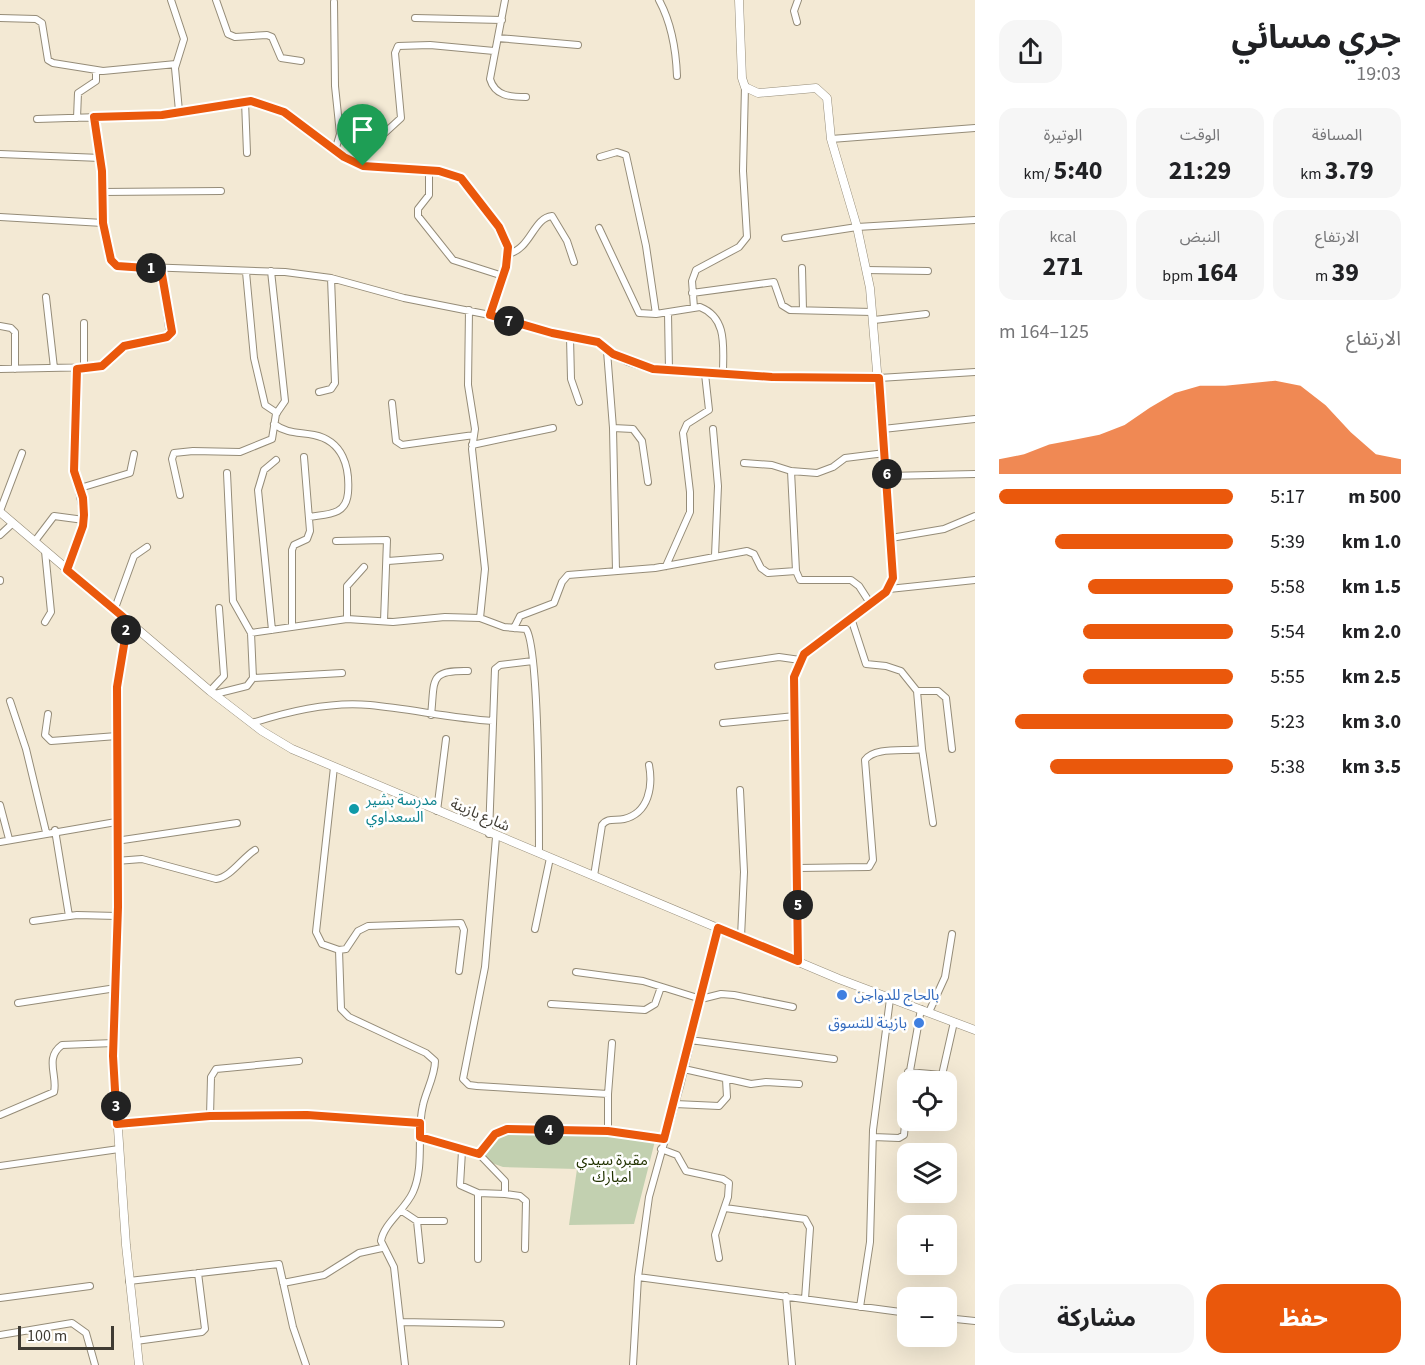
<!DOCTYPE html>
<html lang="ar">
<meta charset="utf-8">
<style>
body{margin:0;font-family:"Source Sans 3","Noto Sans Arabic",sans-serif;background:#f6f6f6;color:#202124;direction:rtl;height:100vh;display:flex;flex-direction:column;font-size:22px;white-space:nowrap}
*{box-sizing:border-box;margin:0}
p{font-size:20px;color:#757577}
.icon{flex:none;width:33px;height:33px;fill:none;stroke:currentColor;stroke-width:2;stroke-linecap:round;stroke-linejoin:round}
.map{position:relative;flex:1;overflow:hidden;direction:ltr}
.sheet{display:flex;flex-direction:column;background:#fff;width:450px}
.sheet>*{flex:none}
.fabs{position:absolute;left:897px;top:1071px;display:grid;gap:12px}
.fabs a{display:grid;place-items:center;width:60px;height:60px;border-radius:12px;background:#fff;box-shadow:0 6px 24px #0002;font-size:30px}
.scale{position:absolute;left:18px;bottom:15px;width:96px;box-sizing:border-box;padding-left:6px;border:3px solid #3f3b33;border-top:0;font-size:16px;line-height:21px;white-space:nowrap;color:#3f3b33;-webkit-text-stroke:4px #fff;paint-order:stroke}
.pin{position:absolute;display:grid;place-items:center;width:51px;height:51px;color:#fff;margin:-62px -26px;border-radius:50% 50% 50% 0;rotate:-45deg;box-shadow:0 0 6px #0007}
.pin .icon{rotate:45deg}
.km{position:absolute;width:30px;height:30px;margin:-15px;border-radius:50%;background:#222;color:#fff;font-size:16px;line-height:30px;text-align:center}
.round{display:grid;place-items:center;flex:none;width:63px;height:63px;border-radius:18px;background:#f6f6f6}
.head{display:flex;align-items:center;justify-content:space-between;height:102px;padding:0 24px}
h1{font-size:33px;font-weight:700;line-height:45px}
.figures{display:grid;grid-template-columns:repeat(3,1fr);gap:9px;height:102px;padding:6px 24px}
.figures div{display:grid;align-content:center;border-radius:15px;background:#f6f6f6;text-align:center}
.figures b{font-size:26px;font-weight:700}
.figures small{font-size:16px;font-weight:400}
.figures p{font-size:16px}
.chart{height:168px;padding:12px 24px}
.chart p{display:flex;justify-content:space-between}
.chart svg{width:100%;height:108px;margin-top:6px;fill:#ea580c;opacity:.7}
.primary-button{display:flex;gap:12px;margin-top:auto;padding:12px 24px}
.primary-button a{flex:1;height:69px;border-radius:18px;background:#ea580c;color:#fff;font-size:24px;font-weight:700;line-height:69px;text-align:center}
.primary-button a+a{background:#f6f6f6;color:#202124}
ul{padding:0 24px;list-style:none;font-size:20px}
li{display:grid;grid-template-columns:96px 72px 1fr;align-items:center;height:45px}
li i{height:15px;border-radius:8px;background:#ea580c}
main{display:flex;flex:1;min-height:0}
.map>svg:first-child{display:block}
</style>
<main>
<section class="sheet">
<div class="head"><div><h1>جري مسائي</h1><p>19:03</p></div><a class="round"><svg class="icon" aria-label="share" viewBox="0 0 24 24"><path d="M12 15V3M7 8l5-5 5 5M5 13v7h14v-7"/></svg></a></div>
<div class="figures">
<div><p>المسافة</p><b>3.79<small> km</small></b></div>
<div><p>الوقت</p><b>21:29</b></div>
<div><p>الوتيرة</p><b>5:40<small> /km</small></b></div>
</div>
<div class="figures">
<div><p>الارتفاع</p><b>39<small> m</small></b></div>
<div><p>النبض</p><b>164<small> bpm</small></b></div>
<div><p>kcal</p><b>271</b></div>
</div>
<div class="chart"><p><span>الارتفاع</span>125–164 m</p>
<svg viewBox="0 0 160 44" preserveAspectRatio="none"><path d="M0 44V38L10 36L20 32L30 30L40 28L50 24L60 17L70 11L80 8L90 8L100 7L110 6L120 8L130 16L140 27L150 36L160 38V44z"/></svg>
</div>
<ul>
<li><b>500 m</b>5:17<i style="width:100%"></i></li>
<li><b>1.0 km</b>5:39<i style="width:76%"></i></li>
<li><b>1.5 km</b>5:58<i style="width:62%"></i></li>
<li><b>2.0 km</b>5:54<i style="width:64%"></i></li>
<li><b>2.5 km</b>5:55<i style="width:64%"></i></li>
<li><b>3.0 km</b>5:23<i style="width:93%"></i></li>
<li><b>3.5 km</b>5:38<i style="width:78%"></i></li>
</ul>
<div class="primary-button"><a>حفظ</a><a>مشاركة</a></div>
</section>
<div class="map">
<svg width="975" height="1365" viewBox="0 0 975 1365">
<rect width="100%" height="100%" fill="#f3e9d4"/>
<path fill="#c2d0b0" d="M 501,1131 L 621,1133 L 655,1141 L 634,1224 L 569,1225 L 577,1169 L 503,1167 L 489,1162 L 481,1150 Z"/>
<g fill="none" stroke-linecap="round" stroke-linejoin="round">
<defs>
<path id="minor" d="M 171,0 L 184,39 L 175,68 L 179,111
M 216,0 L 228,34 L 235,37 L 267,35 L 272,37 L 281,58 L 301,61
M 505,0 L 490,79 C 495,96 510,97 526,97
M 659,0 C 672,24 676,50 677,76
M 334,2 L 335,86 L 340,134 L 335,151
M 0,18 L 36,19 L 42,23 L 48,60 L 53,63 L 103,71 L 176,64
M 415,18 L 502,20
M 797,22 L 794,11 L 798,0
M 498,38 L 578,45
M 245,101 L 247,153
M 94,117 L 102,171 L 103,223 L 111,260 L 117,266 L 285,272 L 331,278 L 404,298 L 490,315 L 552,333 L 587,339 L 598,342 L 607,351 L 628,362 L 653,370 L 818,378 L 879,378 L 975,372
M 77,118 L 78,93 L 96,81 L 96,70
M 37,119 L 162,115 L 251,101 L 283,112 L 344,157 L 363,166 L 434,171 L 456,175 L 465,182 L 499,227 L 508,247 L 505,267 L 490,315
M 831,139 L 975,128
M 0,154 L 101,158
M 600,157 L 617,152 L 626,155 L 646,246 L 656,314
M 353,162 L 401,118 L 395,53 L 398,46 L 430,45 L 494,51
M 429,170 L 429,195 L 418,209 L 418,216 L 453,260 L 503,276
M 102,192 L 221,191
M 0,217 L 103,223
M 599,228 L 639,313 L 656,314 L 700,307 C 728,318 723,348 723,373
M 785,238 L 857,227 L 975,220
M 508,254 C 531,249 533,218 552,216 L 567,241 L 574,262
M 802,268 L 803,310
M 866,270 L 928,271
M 246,272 L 254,358 L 265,405 L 277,413
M 692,293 L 774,282 L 782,305 L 790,310 L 872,312
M 46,297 L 54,368
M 694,308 L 692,281 L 696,270 L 739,247 L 747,237 L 743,171 L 745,86
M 469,310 L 468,385 L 475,429 L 472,449 L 485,569 L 480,618
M 668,313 L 669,371
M 874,320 L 926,314
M 0,326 L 11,328 L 15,332 L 15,369
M 570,337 L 571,379 L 579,402
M 607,351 L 613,428 L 616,571
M 84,368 L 84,323
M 0,369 L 97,367 L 110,361 L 124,346 L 170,335 L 161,269
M 319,392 L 331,389 L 335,383 L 331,278
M 392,403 L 396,441 L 402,445 L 474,435
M 274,424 C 287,434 299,432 314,435 C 343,441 350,467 348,493 C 346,516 327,514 309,517
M 613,428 L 633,429 L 642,441 L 648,482
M 713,429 L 718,486 L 715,556
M 883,429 L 975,419
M 472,445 L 553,428
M 744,463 L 772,465 L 791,471
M 887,476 L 975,474
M 80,488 L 130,473 L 134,454
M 180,495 L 172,459 L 174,453 L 193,451 L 240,452 L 272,439 L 276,414 L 285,401 L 271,271
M 0,511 L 22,453
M 0,535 L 13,523
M 891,538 L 944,529 L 975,516
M 35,541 L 54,516 L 84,520
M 336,541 L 387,540 L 384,621
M 388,561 L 440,557
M 666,566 L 690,512 L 690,492 L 683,433 L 687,424 L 709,410 L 705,374
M 67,570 L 83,526 L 84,515 L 73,462 L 77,369
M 796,571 L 791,471 L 817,473 L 833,467 L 845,458 L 885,453
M 0,580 L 0,581
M 889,589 L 975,580
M 114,611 L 134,556 L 147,547
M 851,618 L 866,664 L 886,666 L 901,671 L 917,691 L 922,749 L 933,823
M 347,619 L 347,586 L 364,567
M 45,622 L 51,612 L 45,551
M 292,627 L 292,550 L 294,545 L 307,539 L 310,531 L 304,457
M 514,628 L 520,616 L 554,603 L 562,582 L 568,575 L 655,568 L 747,551 L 754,554 L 761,568 L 768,573 L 796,571 L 800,580 L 851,580 L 859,586 L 870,603
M 272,630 L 258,490 L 264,470 L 276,460
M 251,633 L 347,619 L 393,622 L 445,617 L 480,618 L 504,627 L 526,629 C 539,646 539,822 539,853
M 718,666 L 779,657 L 800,660
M 253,678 L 342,673
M 210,691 L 224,676 L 219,608
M 917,691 L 938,691 L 946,698 L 952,749
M 215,694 L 247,686 L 253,678 L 251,633 L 233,601 L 227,473
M 10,701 L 26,749 L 46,832
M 48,714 L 45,735 L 51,741 L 117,736
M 431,715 C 435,680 428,670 468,671
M 252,723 C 289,711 331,701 370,705 C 411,709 451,718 493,721
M 723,723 L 795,716
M 334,767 L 316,932 L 322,944 L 339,950 L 341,1009 L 349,1017 L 426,1053 L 435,1061 C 435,1076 426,1091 423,1105 C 416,1133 425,1165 413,1192 C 405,1210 384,1223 381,1241 L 394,1267 L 405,1365
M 740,790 L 744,872 L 741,937
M 0,805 L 9,839
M 437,811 L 446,739
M 55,830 L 69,916
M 489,834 L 495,669 L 500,665 L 533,661
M 496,837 L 485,967 L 463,1079 L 469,1085 L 477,1086 L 608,1094 L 608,1131
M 116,841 L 237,823
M 0,842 L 116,822
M 116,861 L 142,859 L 216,879 C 231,877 242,858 255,850
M 798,868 L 869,867 L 873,860 L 865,760 C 875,746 906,752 922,749
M 594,876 L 602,825 C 608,817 615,821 624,819 C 649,813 653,786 649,765
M 33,921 L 77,915 L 117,916
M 535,929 L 550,858
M 339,950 L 346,949 L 358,931 L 368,926 L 461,923 L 464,930 L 459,971
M 576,972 L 643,981 L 701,999 L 721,994 L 734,995 L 793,1007
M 18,1003 L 116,988
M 551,1004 L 645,1010 L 655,1004 L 661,987
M 929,1012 L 945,977 L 952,934
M 690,1040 L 834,1059
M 684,1069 L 751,1084 L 766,1082 L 799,1084
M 908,1072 L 942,1075 L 954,1022
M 908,1082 L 921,1009
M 608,1094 L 612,1043
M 675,1104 L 719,1106 L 727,1097 L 726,1079
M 0,1115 L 54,1092 C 58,1076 44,1058 62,1045 L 114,1043
M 210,1116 L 307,1115 L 420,1123
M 117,1124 L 210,1116 L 211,1077 L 216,1069 L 299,1061
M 420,1137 L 479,1154 L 496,1134 L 506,1129 L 608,1131 L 664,1139
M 873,1137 L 899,1138 L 904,1135 L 908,1091
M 661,1149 L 677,1155 L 686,1171 L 723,1179 L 729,1183 L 728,1197 L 715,1235 L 719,1258
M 462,1151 L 460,1185 L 478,1193
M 479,1154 L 505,1181 L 505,1194 L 520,1196 L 526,1201 L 525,1249
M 0,1166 L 119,1149
M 725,1208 L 805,1219 L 810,1228 L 805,1299
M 402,1211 L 417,1221 L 444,1221
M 417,1221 L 421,1260
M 478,1259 L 478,1193 L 505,1194
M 638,1277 L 908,1313
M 129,1281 L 279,1264 L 293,1327 L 306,1365
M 283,1283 L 324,1275 L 359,1253 L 382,1248
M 786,1296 L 792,1365
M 0,1298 L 90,1286
M 860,1307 L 870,1242 L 873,1130 L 890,999
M 946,1318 L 975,1321
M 402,1322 L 501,1324
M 0,1335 L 72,1323 L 86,1333 L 95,1365
M 136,1341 L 202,1332 L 205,1329 L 198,1273
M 633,1365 L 638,1277 L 649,1197 L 680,1086 L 718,928"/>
<path id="tertiary" d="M 739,0 L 742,78 L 745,87 L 758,93 L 816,88 L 827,98 L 831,139 L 857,227 L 870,288 L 891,538 L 893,578 L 889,589 L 804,654 L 794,677 L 798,961
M 0,512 L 210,691 L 262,731 L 292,749 L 839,979 L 975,1030
M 128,621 L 117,687 L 118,907 L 113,1056 L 126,1245 L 139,1365"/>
</defs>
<use href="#minor" stroke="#958c78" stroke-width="8"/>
<use href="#tertiary" stroke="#958c78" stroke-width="9"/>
<use href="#minor" stroke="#fff" stroke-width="6"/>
<use href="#tertiary" stroke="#fff" stroke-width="8"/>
</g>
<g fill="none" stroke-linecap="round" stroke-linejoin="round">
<defs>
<path id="route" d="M 251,101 L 284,112 L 344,157 L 363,166 L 439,171 L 461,178 L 499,227 L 508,247 L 506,267 L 490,315 L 552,333 L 598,342 L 613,354 L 653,369 L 772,377 L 879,378 L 893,578 L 886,592 L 804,654 L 794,677 L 798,961 L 718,928 L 664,1139 L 608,1131 L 507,1129 L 495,1134 L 479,1154 L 420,1137 L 420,1123 L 307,1115 L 210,1116 L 117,1124 L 113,1056 L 118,907 L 117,687 L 128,621 L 67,570 L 83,526 L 84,515 L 83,498 L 74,471 L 77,369 L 102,366 L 124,346 L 167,337 L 172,332 L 161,269 L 117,266 L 111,260 L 103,223 L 102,171 L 94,117 L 162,115 Z"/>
</defs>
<use href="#route" stroke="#fff" stroke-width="12"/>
<use href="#route" stroke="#ea580c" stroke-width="8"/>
</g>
<circle fill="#0f9aa8" stroke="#fff" stroke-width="2" cx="354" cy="809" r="6"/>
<g fill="#3f7fe0" stroke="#fff" stroke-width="2">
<circle cx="842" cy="995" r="6"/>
<circle cx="919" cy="1023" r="6"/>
</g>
<g text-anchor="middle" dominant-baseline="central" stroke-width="5" stroke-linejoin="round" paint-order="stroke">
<g font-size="15" fill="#0d838f" stroke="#fff" text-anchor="start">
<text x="366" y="800">مدرسة بشير<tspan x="366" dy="17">السعداوي</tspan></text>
</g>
<g font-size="15" fill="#3f3b33" stroke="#fff">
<text transform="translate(480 815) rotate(23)">شارع بازينة</text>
</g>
<g font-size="15" fill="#366cbe" stroke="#fff" text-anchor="start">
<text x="854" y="995">بالحاج للدواجن</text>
<text x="907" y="1023" text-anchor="end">بازينة للتسوق</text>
</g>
<g font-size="15" fill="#230" stroke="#fff">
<text x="612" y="1160">مقبرة سيدي<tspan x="612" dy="17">امبارك</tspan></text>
</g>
</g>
</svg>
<div class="fabs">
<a><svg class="icon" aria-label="locate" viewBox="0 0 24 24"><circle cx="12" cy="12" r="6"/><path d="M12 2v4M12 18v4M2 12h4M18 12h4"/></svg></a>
<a><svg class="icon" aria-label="layers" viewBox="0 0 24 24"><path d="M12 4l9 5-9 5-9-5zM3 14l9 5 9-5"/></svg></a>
<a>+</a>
<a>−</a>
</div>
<div class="scale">100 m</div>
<div class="pin" style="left:363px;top:166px;background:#1e9e55"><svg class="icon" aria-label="arrive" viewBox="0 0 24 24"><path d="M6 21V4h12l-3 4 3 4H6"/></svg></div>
<b class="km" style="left:151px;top:268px">1</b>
<b class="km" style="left:126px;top:630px">2</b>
<b class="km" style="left:116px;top:1106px">3</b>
<b class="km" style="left:549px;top:1130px">4</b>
<b class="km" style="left:798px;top:905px">5</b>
<b class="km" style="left:887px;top:474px">6</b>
<b class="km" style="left:509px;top:321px">7</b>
</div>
</main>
